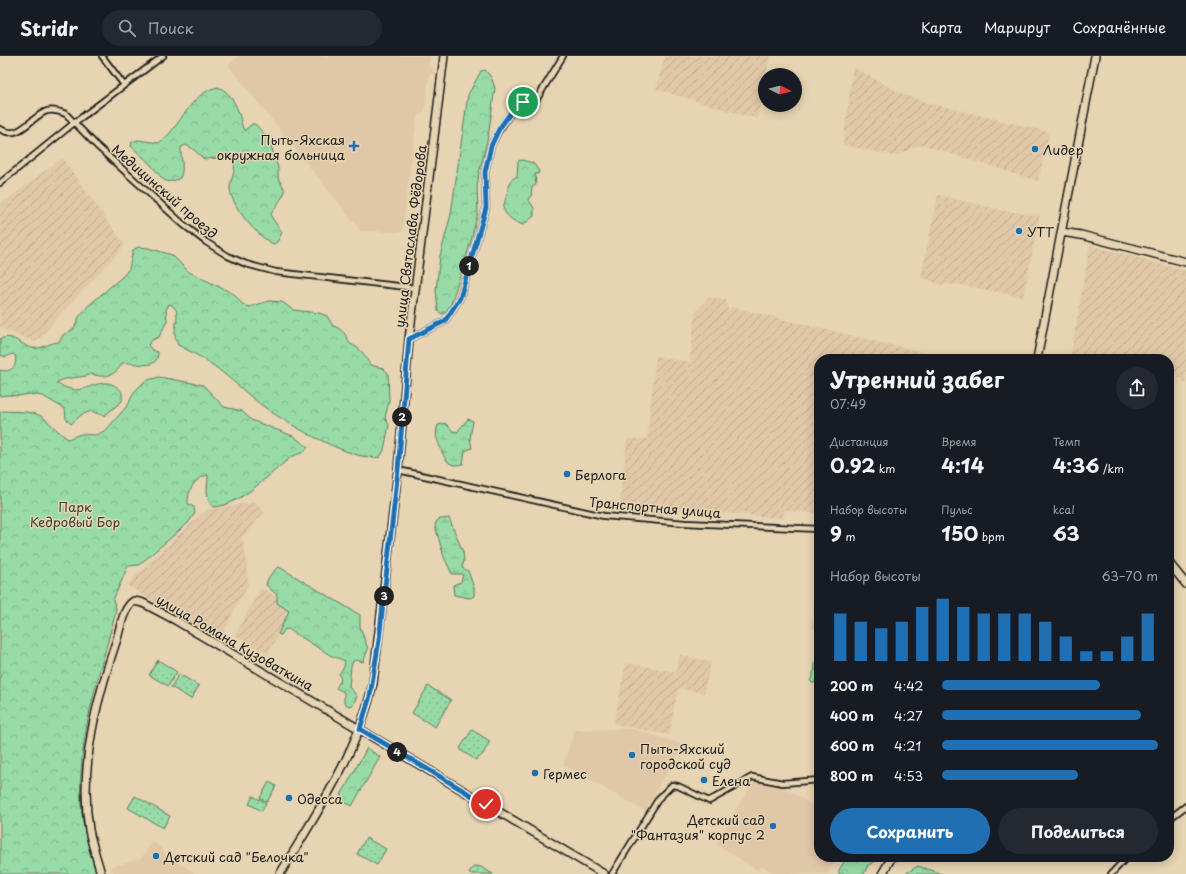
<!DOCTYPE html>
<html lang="ru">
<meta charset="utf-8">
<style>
body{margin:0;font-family:"Playpen Sans",sans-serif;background:#242831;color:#f1f3f6;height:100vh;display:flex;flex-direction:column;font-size:15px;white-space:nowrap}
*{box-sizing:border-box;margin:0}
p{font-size:13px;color:#9ea1a6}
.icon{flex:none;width:22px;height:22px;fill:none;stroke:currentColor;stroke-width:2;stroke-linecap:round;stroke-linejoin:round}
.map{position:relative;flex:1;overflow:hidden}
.sheet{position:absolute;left:814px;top:298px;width:360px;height:508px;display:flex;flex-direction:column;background:#171b24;border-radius:16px;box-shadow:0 2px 10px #0003}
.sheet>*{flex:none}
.needle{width:26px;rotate:96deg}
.controls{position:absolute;left:758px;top:12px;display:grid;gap:8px}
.controls a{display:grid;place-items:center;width:44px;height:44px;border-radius:50%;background:#171b24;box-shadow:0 2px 10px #0003;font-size:20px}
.pin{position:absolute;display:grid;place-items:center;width:34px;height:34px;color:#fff;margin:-17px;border:2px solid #fff;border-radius:50%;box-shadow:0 1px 4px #0007}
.km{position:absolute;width:20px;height:20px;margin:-10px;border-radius:50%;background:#222;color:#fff;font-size:11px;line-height:20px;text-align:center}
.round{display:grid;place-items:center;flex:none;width:42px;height:42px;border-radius:21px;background:#242831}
.overview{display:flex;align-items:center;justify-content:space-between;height:68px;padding:0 16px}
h1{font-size:22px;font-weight:700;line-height:30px}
.stats{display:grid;grid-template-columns:repeat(3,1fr);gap:6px;height:68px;padding:4px 16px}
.stats div{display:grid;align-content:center}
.stats b{font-size:20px;font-weight:700}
.stats small{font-size:11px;font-weight:400}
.stats p{font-size:11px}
.chart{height:112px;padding:8px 16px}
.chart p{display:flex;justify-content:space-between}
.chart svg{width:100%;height:72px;margin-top:4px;stroke:#1f6fb2;stroke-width:6}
.action{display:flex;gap:8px;margin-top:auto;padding:8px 16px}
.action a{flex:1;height:46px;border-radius:24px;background:#1f6fb2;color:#fff;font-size:16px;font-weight:700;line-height:46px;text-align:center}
.action a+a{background:#242831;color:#f1f3f6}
ul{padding:0 16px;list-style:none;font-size:13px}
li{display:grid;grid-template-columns:64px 48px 1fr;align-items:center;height:30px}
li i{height:10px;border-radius:5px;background:#1f6fb2}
header{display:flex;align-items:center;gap:24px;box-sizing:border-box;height:56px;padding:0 20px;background:#171b24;border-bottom:1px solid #363941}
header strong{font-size:19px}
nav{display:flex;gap:22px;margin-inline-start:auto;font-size:14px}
.search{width:280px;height:36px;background:#242831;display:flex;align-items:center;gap:10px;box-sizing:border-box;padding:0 14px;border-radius:22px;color:#9ea1a6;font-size:15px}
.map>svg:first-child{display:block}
</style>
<header>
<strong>Stridr</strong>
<div class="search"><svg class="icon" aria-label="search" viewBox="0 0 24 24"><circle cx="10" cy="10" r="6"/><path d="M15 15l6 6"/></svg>Поиск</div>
<nav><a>Карта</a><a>Маршрут</a><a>Сохранённые</a></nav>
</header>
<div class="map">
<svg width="1186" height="818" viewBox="0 0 1186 818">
<defs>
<pattern id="industrial-furrows" width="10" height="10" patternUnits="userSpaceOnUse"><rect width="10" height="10" fill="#e0c7a7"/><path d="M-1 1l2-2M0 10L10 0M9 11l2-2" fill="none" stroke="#c0aa8f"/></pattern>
<pattern id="grass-dots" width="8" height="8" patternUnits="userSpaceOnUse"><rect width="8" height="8" fill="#98dba7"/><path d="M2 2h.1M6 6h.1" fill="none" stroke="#82bb8f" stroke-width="1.8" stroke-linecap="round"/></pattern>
<pattern id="forest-crowns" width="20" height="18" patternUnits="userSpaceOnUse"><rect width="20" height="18" fill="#98dba7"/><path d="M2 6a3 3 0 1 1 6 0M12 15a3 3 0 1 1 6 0" fill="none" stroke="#82bb8f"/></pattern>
<pattern id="wetland-marsh" width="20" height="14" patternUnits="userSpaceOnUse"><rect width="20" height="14" fill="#98dba7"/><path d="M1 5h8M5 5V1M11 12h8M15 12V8" fill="none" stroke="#82bb8f"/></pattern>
</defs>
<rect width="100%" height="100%" fill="#e6d4b2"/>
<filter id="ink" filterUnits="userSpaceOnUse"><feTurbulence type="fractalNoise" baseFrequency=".025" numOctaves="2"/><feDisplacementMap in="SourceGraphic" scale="8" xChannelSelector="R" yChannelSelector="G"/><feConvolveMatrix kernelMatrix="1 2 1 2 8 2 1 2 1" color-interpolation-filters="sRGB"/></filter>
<g filter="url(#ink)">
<path fill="#e0c7a7" d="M 239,0 L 430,0 L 429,11 L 434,12 L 433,18 L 429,18 L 425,55 L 417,61 L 402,176 L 361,175 L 354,165 L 352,166 L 349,160 L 228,9 Z
M 819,511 L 819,574 L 811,573 Z
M 632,673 L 683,688 L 645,755 L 563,709 L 575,674 Z
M 753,725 L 785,732 L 819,753 L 819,801 L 838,801 L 827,818 L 776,818 L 762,810 L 758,814 L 716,788 Z
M 152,785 L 161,791 L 165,798 L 196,818 L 113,818 L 111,811 L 142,802 Z"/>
<path fill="url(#industrial-furrows)" d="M 665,0 L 770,0 L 757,63 L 656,33 Z
M 853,11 L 900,37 L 925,46 L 1049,76 L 1038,125 L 924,89 L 917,90 L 896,100 L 843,89 Z
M 62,102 L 125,189 L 35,286 L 0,272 L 0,149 Z
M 938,139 L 1004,155 L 1040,159 L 1023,241 L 957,228 L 942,229 L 921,221 Z
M 1090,189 L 1186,215 L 1186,328 L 1181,322 L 1169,320 L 1169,303 L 1070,303 Z
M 709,241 L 726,244 L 728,254 L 731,253 L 731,251 L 951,303 L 819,303 L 819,458 L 784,454 L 783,462 L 672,452 L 670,460 L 619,453 L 627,383 L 647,383 L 656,300 L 690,306 L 695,257 Z
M 256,446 L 264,456 L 242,482 L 246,502 L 248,530 L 235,552 L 220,585 L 127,529 L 166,490 L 207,454 Z
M 261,532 L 295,551 L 267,598 L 235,579 Z
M 680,599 L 711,606 L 704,637 L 678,632 L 669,679 L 614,668 L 626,607 L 676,616 Z"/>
<path fill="url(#grass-dots)" stroke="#5a7c62" d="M 158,604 L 177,616 L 168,630 L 149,619 Z
M 179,618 L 199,630 L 191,643 L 171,631 Z
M 428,630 L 451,644 L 435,671 L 412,657 Z
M 472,674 L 490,685 L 483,698 L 476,704 L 462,695 L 460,692 Z
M 135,740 L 170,760 L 163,772 L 128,752 Z
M 253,740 L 266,747 L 262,755 L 249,748 Z
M 366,782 L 386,793 L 377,809 L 357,798 Z
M 475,810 L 481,811 L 493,818 L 469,818 L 471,813 Z"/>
<path fill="url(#forest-crowns)" stroke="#5a7c62" d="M 485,14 L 491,21 L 495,32 L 488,81 L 479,117 L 477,131 L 478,156 L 471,185 L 451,248 L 446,256 L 442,258 L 438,255 L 436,234 L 440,200 L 451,158 L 468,39 L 481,15 Z
M 218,31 C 235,38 239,57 243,73 L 245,74 L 252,68 L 255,68 L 269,83 L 278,112 L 278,122 L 284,132 L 284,138 L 271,158 L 272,162 L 282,176 L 278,185 L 274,188 C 259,183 231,150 230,133 C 230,121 240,111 230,101 L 204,103 L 193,93 L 186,89 L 181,91 C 180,102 185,112 180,122 C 163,131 162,121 152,110 C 146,103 138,97 131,90 L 132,86 L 138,84 L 159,87 C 181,72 189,37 218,31 Z
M 522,104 L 533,107 L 539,115 L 538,118 L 535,118 L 536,129 L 532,131 L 531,140 L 528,143 L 534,152 L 534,160 L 523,169 C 515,166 506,161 503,152 L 511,124 L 517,120 L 518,105 Z
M 138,191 L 148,192 L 172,199 L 189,216 L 234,238 L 242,248 L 249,251 L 269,245 L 282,246 L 293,254 L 319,257 L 327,260 L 333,270 C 343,273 346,279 350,288 C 361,292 365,299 370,309 L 383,312 L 388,317 L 389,344 L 385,362 L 389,369 L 384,394 L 380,401 C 355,407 288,368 267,353 C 246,338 228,319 207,305 C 198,299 187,294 178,289 C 177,286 175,282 175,279 C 174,268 183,253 169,248 L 166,254 L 167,265 L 159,281 L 152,284 L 148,289 L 152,294 L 158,296 C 158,317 134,305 122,307 C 117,319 104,323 92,318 C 81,323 66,320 56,327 C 61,330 71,334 77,334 C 94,332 107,318 122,336 L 122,345 L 104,360 L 91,355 L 81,359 L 71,368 L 66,363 L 65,353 L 43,340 L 29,338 L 18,340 L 8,339 L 0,340 L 0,314 C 11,317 18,311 15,299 L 12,298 L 6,301 L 0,299 L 0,283 C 13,277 20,289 32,292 C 41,294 50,286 59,286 L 63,279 L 74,273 L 79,261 L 88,250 L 123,220 L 129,213 L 133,194 Z
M 159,321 L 203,329 L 224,351 L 242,355 L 251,364 L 293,380 L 308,391 C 304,399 296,397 290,402 C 269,418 240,450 213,451 C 204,442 208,431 208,419 C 195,421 187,435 188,448 L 194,451 L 195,457 L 188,467 L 139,509 L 128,510 L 113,544 L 116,552 L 115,559 C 99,620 77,683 81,747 C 82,771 90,795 97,818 L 0,818 L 0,356 L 3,355 C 14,356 34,354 44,362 C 52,369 59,377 68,383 L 81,378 L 96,379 L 106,374 L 128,349 L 134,336 L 145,325 Z
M 279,511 L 360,559 L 360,571 L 368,593 L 363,606 L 357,604 L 353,605 L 351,610 L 349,631 L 357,640 L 353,649 L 349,650 L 344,647 L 344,636 L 336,632 L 341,624 L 339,618 L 344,611 L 345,605 L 330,599 L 288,573 L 285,573 L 281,579 L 278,578 L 289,555 L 277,547 L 277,539 L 266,529 C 267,523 273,513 279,511 Z
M 367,692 L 380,701 L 352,750 L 339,743 Z
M 847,801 L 879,801 L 876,805 L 868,809 L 864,818 L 839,818 L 839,814 Z
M 918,810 L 942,818 L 905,818 Z"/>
<path fill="url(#wetland-marsh)" stroke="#5a7c62" d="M 468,363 L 473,365 L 470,382 L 472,392 L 465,395 L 463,408 C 451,411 447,407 442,396 C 438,385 434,380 438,369 L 445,367 L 453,375 L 457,376 Z
M 449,462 L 463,496 L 464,505 L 462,512 L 468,515 L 474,532 L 474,540 L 470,542 L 454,539 L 453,529 L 461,526 L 463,518 L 452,518 L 444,501 L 435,470 L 436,466 L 440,463 Z
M 814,607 L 819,609 L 819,623 L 816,626 L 812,627 L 810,624 L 813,621 L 813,617 L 815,613 Z"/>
<path fill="#98dba7" stroke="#5a7c62" d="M 269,726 L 276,730 L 267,746 L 260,742 Z"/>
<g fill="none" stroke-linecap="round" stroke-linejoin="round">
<defs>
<path id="street" d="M 102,0 L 124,29
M 0,73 C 20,85 30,61 47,55 C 54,53 61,56 66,58 L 97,90 L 184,169 L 206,186 L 228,200 L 246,208 L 276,216 L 415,232
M 0,127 L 74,67 L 163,0
M 409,283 L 445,265 L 460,242 L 486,152 L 485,116 L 491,90 L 498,76 L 517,48 C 523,44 529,49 535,46 L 563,0
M 398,414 L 604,460 L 685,467 L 819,473
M 1169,763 L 1186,750
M 612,818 L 659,742 L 672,729 L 678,730 L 709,745 L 752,721 L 783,727 L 819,724
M 1111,818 L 1127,801"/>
<path id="secondary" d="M 1061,176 L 1081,179 L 1186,206
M 1037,303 L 1095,0
M 1169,507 L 1186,528
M 101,818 C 97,803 92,789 89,774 C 79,710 96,646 116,586 C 120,574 123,551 134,545 L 143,547 L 175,564 L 604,818
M 280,818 C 316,758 358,697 373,627 L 398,414 L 409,283 L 444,0
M 882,818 L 892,801"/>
</defs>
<use href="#street" stroke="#1c1c1c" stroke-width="8"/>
<use href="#secondary" stroke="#1c1c1c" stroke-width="10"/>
<use href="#street" stroke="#e6d4b2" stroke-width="4.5"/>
<use href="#secondary" stroke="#e6d4b2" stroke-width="7"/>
</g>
</g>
<g fill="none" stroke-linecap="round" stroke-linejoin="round" filter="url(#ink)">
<defs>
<path id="route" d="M 486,748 L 360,673 L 370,640 L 379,584 L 398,414 L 409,283 L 445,265 L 460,242 L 486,152 L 485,116 L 491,90 L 499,73 L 517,48 L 523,46"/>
</defs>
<use href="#route" stroke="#fff" stroke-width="8"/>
<use href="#route" stroke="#1f6fb2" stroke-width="5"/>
</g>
<g fill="#1f6fb2" stroke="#e6d4b2" stroke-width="1.5">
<path d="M352 84h4v4h4v4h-4v4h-4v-4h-4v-4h4z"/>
<circle cx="1035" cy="93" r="4"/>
<circle cx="1019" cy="175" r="4"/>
<circle cx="567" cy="418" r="4"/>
<circle cx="632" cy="699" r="4"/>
<circle cx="535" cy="717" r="4"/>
<circle cx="704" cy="724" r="4"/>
<circle cx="289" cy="742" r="4"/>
<circle cx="773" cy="770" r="4"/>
<circle cx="156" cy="800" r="4"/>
</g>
<g text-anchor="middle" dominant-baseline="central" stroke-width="3" stroke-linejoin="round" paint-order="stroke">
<g font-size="13" fill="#1c1c1c" stroke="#e6d4b2" text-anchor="start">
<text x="345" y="83" text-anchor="end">Пыть-Яхская<tspan x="345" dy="15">окружная больница</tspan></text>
<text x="1043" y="93">Лидер</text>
<text x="1027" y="175">УТТ</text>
<text x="575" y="418">Берлога</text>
<text x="640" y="692">Пыть-Яхский<tspan x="640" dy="15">городской суд</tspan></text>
<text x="543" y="717">Гермес</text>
<text x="712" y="724">Елена</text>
<text x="297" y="742">Одесса</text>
<text x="765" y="763" text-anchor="end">Детский сад<tspan x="765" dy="15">"Фантазия" корпус 2</tspan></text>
<text x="164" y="800">Детский сад "Белочка"</text>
</g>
<g font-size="13" fill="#1c1c1c" stroke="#e6d4b2">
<text transform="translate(165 135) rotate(41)">Медицинский проезд</text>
<text transform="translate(410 180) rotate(-83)">улица Святослава Фёдорова</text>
<text transform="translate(655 451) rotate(5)">Транспортная улица</text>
<text transform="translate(235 586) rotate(30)">улица Романа Кузоваткина</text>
</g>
<g font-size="13" fill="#354238" stroke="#e6d4b2">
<text x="75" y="450">Парк<tspan x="75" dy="15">Кедровый Бор</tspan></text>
</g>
</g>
</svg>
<div class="controls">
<a><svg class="needle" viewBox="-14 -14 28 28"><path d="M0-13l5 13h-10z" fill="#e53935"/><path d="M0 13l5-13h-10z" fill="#9ea1a6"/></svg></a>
</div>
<div class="pin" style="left:523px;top:46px;background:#1e9e55"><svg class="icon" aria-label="arrive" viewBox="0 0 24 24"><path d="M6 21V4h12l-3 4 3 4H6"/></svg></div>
<div class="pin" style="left:486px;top:748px;background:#d93025"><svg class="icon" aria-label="check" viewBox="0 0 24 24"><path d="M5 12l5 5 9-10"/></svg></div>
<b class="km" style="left:469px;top:210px">1</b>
<b class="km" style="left:402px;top:361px">2</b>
<b class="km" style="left:384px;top:540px">3</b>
<b class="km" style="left:397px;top:696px">4</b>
<section class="sheet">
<div class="overview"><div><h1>Утренний забег</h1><p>07:49</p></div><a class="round"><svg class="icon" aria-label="share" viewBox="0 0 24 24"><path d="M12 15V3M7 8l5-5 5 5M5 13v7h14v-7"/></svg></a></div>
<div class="stats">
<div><p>Дистанция</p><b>0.92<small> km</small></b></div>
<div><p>Время</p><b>4:14</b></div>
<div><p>Темп</p><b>4:36<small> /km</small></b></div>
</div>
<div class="stats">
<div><p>Набор высоты</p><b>9<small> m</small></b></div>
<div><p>Пульс</p><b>150<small> bpm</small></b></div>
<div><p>kcal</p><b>63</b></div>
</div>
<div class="chart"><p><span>Набор высоты</span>63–70 m</p>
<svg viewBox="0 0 160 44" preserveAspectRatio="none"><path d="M5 44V15M15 44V20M25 44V24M35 44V20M45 44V11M55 44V6M65 44V11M75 44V15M85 44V15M95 44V15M105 44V20M115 44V29M125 44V38M135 44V38M145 44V29M155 44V15"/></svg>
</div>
<ul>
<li><b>200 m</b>4:42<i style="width:73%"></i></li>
<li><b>400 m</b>4:27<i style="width:92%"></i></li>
<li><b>600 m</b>4:21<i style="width:100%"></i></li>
<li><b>800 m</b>4:53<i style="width:63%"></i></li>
</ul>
<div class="action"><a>Сохранить</a><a>Поделиться</a></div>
</section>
</div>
